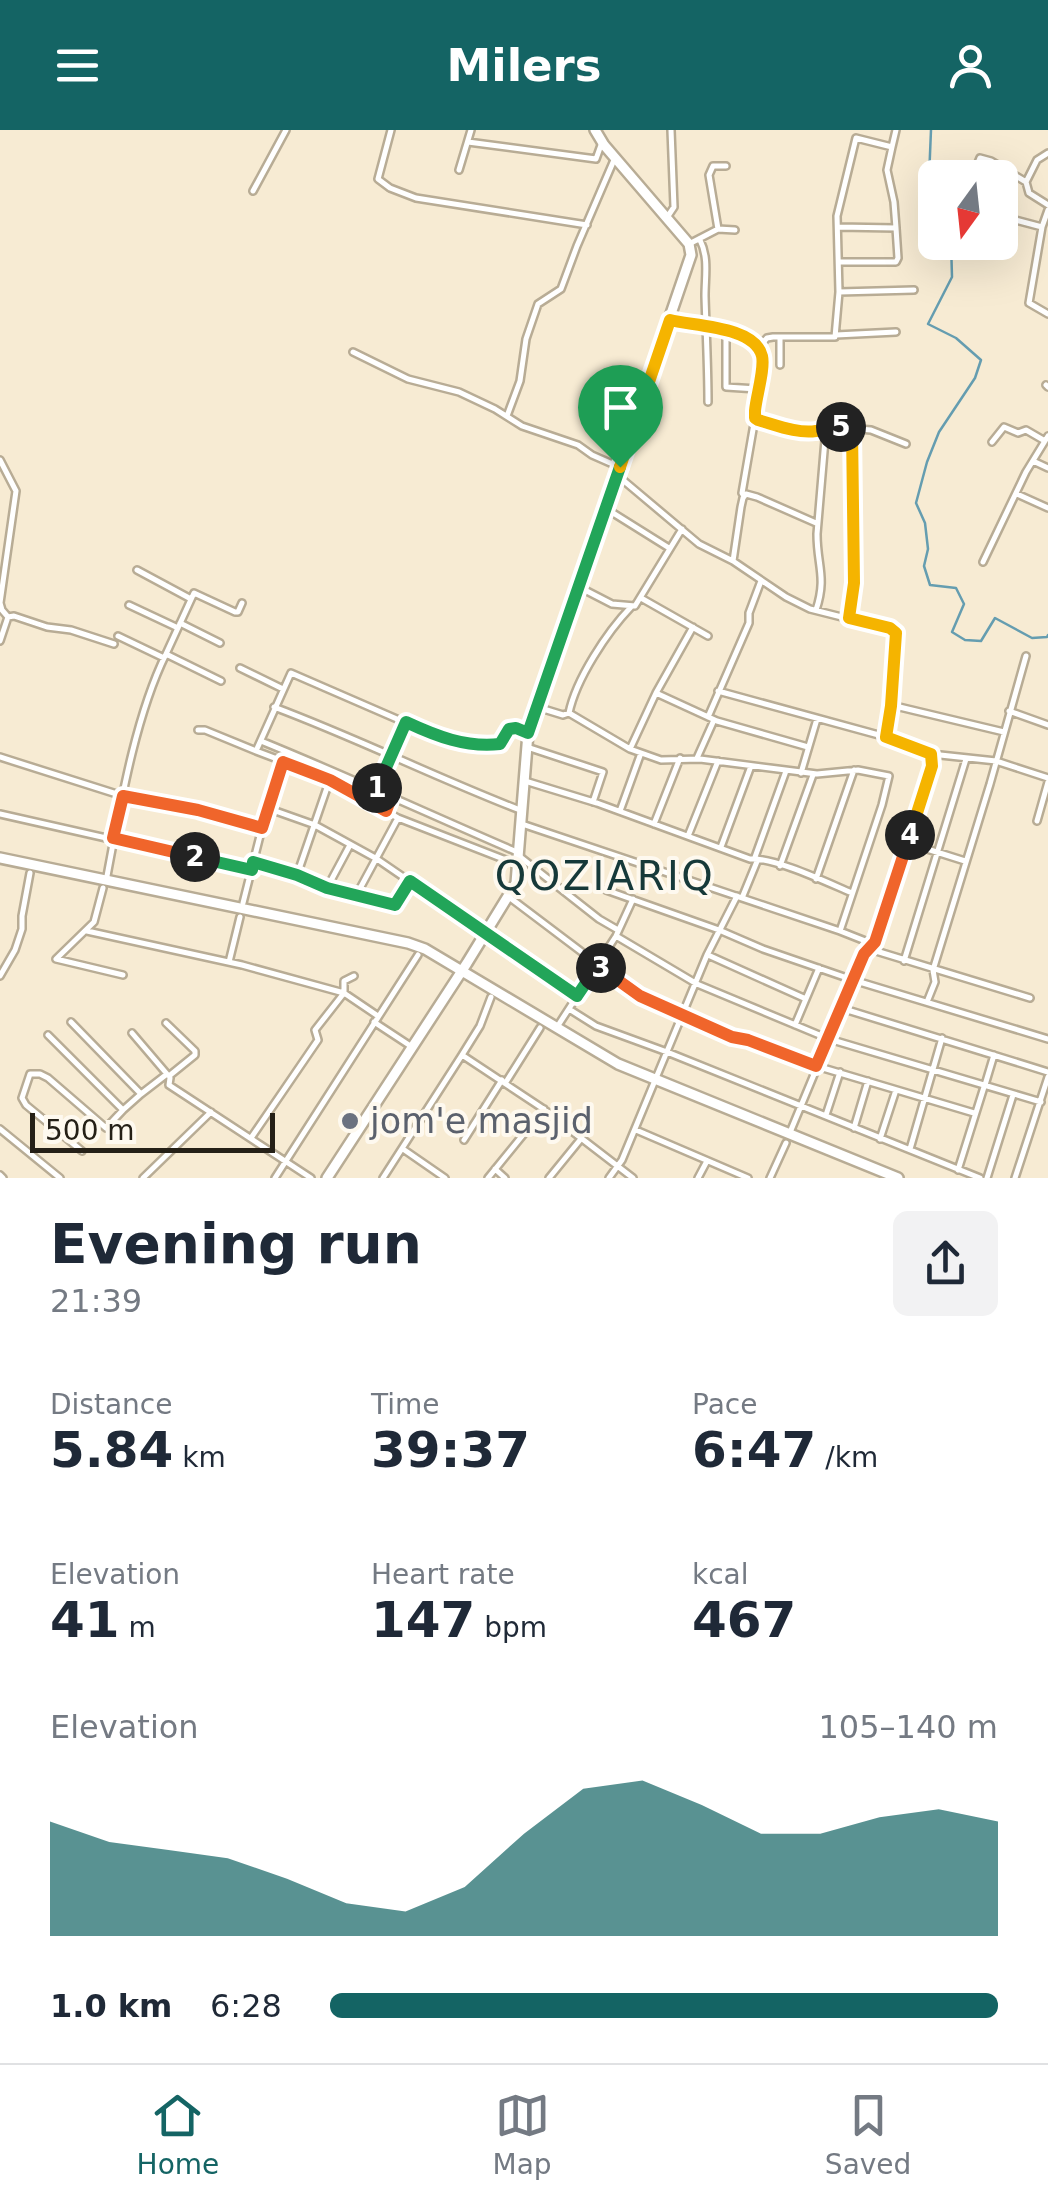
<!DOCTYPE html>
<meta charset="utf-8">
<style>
body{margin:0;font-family:"DejaVu Sans",sans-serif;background:#f2f2f3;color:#1f2937;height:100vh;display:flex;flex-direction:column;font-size:38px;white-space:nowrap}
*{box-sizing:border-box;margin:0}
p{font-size:32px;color:#747a83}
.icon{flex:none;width:55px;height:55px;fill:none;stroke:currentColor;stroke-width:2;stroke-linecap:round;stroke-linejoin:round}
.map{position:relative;height:1048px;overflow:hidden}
.panel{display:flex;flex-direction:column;background:#fff;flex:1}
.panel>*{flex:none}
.needle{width:65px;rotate:195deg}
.controls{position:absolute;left:918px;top:30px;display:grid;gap:20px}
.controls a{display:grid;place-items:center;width:100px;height:100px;border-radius:15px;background:#fff;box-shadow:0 10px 40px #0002;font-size:50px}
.scale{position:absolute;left:30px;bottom:25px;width:245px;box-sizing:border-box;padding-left:10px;border:5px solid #252017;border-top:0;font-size:28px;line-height:35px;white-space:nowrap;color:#252017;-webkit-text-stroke:8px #fef9ef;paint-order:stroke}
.pin{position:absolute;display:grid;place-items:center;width:85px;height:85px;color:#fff;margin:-102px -42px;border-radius:50% 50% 50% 0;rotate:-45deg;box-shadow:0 0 10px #0007}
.pin .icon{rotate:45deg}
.km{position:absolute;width:50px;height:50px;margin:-25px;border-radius:50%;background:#222;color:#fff;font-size:28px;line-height:50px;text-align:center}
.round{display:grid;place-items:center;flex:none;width:105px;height:105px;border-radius:15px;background:#f2f2f3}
.overview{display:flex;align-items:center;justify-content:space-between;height:170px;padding:0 50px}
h1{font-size:55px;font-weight:700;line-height:75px}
.metrics{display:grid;grid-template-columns:repeat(3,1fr);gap:15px;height:170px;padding:10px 50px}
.metrics div{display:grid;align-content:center}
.metrics b{font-size:50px;font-weight:700}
.metrics small{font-size:28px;font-weight:400}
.metrics p{font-size:28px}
.chart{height:280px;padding:20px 50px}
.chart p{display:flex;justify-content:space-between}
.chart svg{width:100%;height:180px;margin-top:10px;fill:#146464;opacity:.7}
ul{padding:0 50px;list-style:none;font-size:32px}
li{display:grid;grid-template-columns:160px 120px 1fr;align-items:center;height:75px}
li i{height:25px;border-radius:12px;background:#146464}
header{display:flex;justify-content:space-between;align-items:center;height:130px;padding:0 50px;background:#146464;color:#fff;font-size:45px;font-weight:700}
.tabs{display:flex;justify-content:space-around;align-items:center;height:140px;border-top:2px solid #e0e1e3;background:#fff;font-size:28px;color:#747a83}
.tabs a{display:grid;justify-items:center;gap:5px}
.tabs .on{color:#146464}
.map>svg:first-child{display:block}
</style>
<header><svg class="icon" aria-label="menu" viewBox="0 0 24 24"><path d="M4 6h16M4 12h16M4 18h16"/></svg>Milers<svg class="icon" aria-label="person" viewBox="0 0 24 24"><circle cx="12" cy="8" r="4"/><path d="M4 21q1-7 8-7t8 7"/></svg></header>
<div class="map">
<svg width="1048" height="1048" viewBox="0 0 1048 1048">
<rect width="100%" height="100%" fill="#f7ebd3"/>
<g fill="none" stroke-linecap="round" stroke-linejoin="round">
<path stroke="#659db0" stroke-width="2.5" d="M 931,0 L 929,48 L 922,59 L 934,70 L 935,98
M 951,112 L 952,147 L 928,194 L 956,208 L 981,230 L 975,248 L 939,302 L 927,332 L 916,373 L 925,393 L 928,419 L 924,436 L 930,455 L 956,458 L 964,474 L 952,502 L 965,510 L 981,511 L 995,488 L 1032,508 L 1047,507 L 1048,505"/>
<defs>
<path id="street" d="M 391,0 L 378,49 L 390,58 L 416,68 L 587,95
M 468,12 L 596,29 L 601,15
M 892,17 L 896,0
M 1048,23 L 1037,30 L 1026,52 L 1029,63 L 1048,75
M 459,40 L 471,0
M 975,40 L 980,28 L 991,31 L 1026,52
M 253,61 L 286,0
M 1048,80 L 1042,97 L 1029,173 L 1048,184
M 668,86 L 674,77 L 671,0
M 1000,86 L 1042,97
M 718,99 L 735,100
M 700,110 C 709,128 705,146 705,166 C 706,201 708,237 708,272
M 689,114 L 718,99 L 709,45 L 713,36 L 726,36
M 839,132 L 896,132 L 898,128 L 896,98
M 839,162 L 914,160
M 670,190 C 693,196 755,196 762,226 C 765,240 756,266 755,281 L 755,288 L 758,290 L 803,301 L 820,301 L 834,297 L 871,300 L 906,314
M 726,199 L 726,257 L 757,259
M 836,205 L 896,202
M 758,218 L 767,208 L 773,207 L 835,207 L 839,162 L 837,86 L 856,8 L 892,17 L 887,40 L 894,72 L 896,98 L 838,97
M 353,222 L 408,249 L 459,262 L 495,279 L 522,296 L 578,315 L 592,325 L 617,336
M 780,235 L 780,207
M 1046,255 L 1048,257
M 507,286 L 520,251 L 526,209 L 538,174 L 561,159 L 577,116 L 614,30
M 992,312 L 1004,297 L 1018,303 L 1026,300 L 1045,311
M 0,330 L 16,361 L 0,473 L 2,480 L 8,487 L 0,511
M 1033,331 L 1048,338
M 617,345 L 699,414 L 733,431 L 741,377 L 743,368 L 746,364 L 757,367 L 816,393
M 1017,364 L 1048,378
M 744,366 L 742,363 L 755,288
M 605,378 L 669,418
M 733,431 L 786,467 L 810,479 L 893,500 L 896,507 L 891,575 L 886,607
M 983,432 L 1026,342 L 1048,306
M 137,440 L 191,469
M 579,457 L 612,474 L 635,476 L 682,399
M 641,468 L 708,506
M 129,475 L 178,498
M 816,480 C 827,447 817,436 817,404 L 826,298
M 8,487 L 14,486 L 47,497 L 71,500 L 114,514
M 849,488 L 854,453 L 852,299
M 180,493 L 220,513
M 118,506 L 164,528
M 166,524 L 194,463 L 235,482 L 238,482 L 242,473
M 240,538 L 283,559
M 718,561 L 886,607 L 931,624 L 996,631 L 1048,648
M 656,563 L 717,591 L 808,617
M 891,575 L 1004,602
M 274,577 C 357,608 437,648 520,680
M 537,577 L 563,585 L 569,583 L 630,619 L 661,630 L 700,629 L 817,644 L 858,640 L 889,646 L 882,675 L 840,801
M 1009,581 L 1048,595
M 569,583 C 576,549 607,502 631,477
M 708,587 L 749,493 L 749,483 L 761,451
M 198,600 L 205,600 L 256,621
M 261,611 C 347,646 431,685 517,722
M 527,617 L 603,642 L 593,672
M 630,619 L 656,563 L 693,497
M 0,627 L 123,666 L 198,680 L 262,698
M 697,628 L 714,590
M 801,643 L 817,589
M 525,651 L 597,673 L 750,729 C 774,727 828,753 852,763
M 376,661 L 406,592
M 267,678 L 315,695 L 377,729 L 577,866
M 620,681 L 641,623
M 0,684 L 252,741
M 1037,691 L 1048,652
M 522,694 L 840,801 L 873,814 L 876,821 L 1030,868
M 654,694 L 680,628
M 688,706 L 718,631
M 908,713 L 965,731
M 721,717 L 751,636
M 519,726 L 599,789 L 618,800
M 755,727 L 786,641
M 253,732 L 297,745 L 327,758 L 395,775 L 410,751
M 516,734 L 398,688 L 330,649 L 256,621 L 291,543 L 436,606 C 457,612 478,617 499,614 L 509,599 L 516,598 L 527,603
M 780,736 L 813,645
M 297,745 L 330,649
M 107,746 C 120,677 135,587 166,524 L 221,551
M 816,749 L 854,640
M 103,758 L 94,792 L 56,829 L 123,845
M 327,758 L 350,715
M 606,760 L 719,800 L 763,819 L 853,850 L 1048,909
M 357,764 L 398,688
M 509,767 L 640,866 L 732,907 L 748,910 L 813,935 L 974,983
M 742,768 L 758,729
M 243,773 L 267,678 L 283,632
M 87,801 L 242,835 L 344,863 L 344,851 L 354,846
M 616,806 L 697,854 L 829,909 L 1041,972
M 708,825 L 806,869
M 904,831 L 966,629
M 229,832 L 240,787
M 0,846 L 15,820 L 22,799 L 22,786 L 30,743
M 927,872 L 935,852 L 933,840 L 990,654 L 1026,526
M 841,878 L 1048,942
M 569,879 L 596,896 L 667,922 L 980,1048
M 71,892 L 141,964 L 123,980
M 374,892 L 412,917
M 166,893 L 195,921 L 195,925 L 169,946
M 559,894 L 616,806 L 633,769
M 795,895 L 819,838
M 132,903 L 167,944 L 141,964
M 48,905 L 123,980 L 106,998 L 48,948 L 40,944 L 30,944 L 22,968 L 26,975 L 82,1021
M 462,925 L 480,896 L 491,867
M 170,948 L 169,955 L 311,1048
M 506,952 L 540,898
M 985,955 L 994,925
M 826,985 L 840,942
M 854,998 L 868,951
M 0,999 L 60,1048
M 636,1000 L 748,1048
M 791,1000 L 864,824 L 875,812 L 921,674 L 932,636 L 931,624
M 251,1008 L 318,910 L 315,900 L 344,863 L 378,886
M 880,1009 L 896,960
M 464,1010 L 502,950
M 403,1019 L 445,1048
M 910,1019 L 942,908
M 495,1039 L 505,1048
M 958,1040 L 984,957
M 0,1045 L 3,1048
M 143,1048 L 211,982
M 275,1048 L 418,825
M 383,1048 L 462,925 L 542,978 L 633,1048
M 488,1048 L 544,979
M 549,1048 L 580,1010
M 609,1048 L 622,1030 L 707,825 L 737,766
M 698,1048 L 707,1031
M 770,1048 L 786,1013
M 987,1048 L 1013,965
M 1015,1048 L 1048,947"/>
<path id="secondary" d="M 0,728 L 408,813 L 425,819 L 618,934 L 898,1048
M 327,1048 L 467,833 L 516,753 L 528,603 L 691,125 L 689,114 L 604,15 L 595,0"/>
</defs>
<use href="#street" stroke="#b8ac95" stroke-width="10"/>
<use href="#secondary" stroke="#b8ac95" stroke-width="14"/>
<use href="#street" stroke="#fff" stroke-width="5"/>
<use href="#secondary" stroke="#fff" stroke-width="9"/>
</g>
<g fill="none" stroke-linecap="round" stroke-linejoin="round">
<defs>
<path id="split-1" d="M 377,658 L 406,592 C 436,606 466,618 500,614 L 509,599 L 516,598 L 528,603 L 620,337"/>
<path id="split-2" d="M 195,727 L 113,708 L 123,666 L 198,680 L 262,698 L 283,632 L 330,650 L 386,681 L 391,668 L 376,661 L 377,658"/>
<path id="split-3" d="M 195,727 L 252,740 L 253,732 L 297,745 L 327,758 L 395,775 L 410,751 L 577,866 L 598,835 L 601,838"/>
<path id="split-4" d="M 601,838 L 640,866 L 732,907 L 748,910 L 816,936 L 864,824 L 875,812 L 910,705"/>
<path id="split-5" d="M 841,297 L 852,299 L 854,453 L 849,488 L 890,498 L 896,503 L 891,576 L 886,607 L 931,624 L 932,636 L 910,705"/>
<path id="split-6" d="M 620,337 L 670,190 C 693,196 755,196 762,226 C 765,239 756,267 755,281 L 755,288 L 758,290 C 776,295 798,304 816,301 C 825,300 832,297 841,297"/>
</defs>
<use href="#split-1" stroke="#fff" stroke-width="20"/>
<use href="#split-2" stroke="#fff" stroke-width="20"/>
<use href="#split-3" stroke="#fff" stroke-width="20"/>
<use href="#split-4" stroke="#fff" stroke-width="20"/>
<use href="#split-5" stroke="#fff" stroke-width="20"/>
<use href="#split-6" stroke="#fff" stroke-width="20"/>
<use href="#split-1" stroke="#22a559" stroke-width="12"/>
<use href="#split-2" stroke="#f0652b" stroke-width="12"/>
<use href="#split-3" stroke="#22a559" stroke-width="12"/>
<use href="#split-4" stroke="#f0652b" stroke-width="12"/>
<use href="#split-5" stroke="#f5b400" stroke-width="12"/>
<use href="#split-6" stroke="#f5b400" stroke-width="12"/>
</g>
<circle fill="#6b7280" stroke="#fef9ef" stroke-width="4" cx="350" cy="991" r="10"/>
<g text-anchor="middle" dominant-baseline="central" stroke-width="8" stroke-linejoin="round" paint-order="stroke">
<g font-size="35" fill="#5b616d" stroke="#fef9ef" text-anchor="start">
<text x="370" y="991">jom'e masjid</text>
</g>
<g font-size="40" letter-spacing="2.5" fill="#163939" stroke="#fef9ef">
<text x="605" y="746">QOZIARIQ</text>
</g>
</g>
</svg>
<div class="controls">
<a><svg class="needle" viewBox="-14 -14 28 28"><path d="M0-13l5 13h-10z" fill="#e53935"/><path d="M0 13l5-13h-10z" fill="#747a83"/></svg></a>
</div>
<div class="scale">500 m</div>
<div class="pin" style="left:620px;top:337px;background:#1e9e55"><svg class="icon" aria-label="arrive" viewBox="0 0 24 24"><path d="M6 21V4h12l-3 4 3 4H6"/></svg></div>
<b class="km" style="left:377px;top:658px">1</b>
<b class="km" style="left:195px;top:727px">2</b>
<b class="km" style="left:601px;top:838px">3</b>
<b class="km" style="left:910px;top:705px">4</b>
<b class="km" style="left:841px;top:297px">5</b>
</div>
<section class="panel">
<div class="overview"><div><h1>Evening run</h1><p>21:39</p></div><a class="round"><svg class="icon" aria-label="share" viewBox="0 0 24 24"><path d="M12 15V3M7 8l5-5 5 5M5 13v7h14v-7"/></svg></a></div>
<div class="metrics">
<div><p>Distance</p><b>5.84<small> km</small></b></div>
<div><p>Time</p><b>39:37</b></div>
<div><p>Pace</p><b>6:47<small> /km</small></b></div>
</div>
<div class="metrics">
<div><p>Elevation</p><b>41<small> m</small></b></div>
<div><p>Heart rate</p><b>147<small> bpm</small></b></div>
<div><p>kcal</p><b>467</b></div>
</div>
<div class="chart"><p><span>Elevation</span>105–140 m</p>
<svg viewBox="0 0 160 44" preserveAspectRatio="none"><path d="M0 44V16L10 21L20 23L30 25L40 30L50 36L60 38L70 32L80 19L90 8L100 6L110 12L120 19L130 19L140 15L150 13L160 16V44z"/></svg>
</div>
<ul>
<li><b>1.0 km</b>6:28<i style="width:100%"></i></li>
</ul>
</section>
<nav class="tabs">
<a class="on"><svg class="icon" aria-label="home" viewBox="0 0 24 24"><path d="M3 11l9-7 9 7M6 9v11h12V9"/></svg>Home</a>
<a><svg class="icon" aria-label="map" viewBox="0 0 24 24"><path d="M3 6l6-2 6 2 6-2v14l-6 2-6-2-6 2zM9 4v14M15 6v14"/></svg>Map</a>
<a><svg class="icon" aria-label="saved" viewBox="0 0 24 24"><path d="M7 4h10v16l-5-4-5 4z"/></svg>Saved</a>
</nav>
